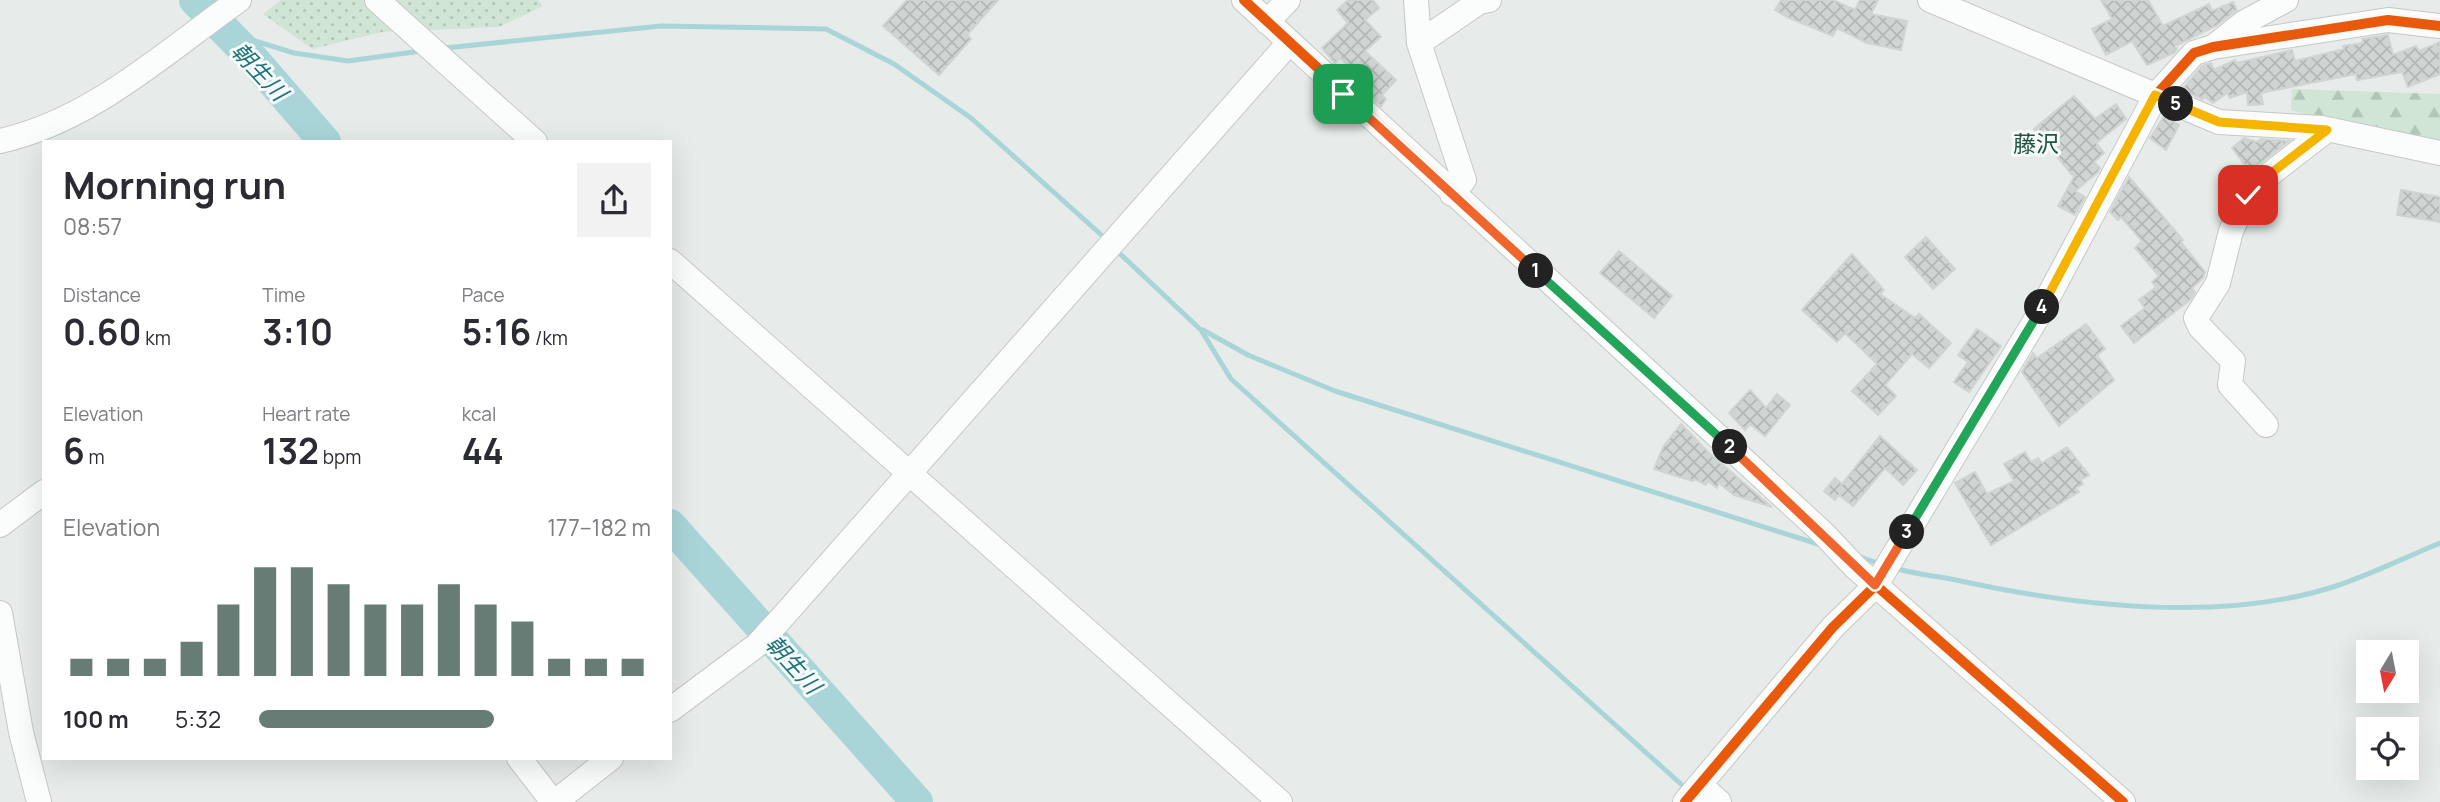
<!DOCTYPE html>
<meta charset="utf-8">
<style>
body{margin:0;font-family:Manrope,"Noto Sans JP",sans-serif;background:#f2f2f3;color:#2b2b33;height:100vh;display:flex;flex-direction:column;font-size:26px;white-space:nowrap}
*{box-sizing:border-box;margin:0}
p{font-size:23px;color:#7c7c81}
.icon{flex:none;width:38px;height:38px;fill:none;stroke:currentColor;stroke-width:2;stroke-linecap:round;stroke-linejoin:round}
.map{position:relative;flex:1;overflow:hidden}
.side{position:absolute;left:42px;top:140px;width:630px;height:620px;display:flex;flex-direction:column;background:#fff;border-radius:0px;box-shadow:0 7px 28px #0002}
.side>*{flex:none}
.needle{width:46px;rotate:190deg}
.controls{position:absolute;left:2356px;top:640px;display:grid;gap:14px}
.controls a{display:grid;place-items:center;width:63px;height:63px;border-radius:0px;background:#fff;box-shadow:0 7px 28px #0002;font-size:35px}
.pin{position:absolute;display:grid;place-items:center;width:60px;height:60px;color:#fff;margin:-30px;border-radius:14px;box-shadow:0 4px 10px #0006}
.km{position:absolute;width:35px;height:35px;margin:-18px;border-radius:50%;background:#222;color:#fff;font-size:19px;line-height:35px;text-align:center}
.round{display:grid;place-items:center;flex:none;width:74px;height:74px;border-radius:0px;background:#f2f2f3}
.summary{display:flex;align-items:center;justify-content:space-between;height:119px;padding:0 21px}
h1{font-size:38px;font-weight:700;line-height:52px}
.metrics{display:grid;grid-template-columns:repeat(3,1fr);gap:10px;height:119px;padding:7px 21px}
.metrics div{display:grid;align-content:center}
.metrics b{font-size:35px;font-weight:700}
.metrics small{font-size:19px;font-weight:400}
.metrics p{font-size:19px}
.chart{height:196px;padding:14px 21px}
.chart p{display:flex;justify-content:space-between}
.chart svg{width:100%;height:126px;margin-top:7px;stroke:#687c76;stroke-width:6}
ul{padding:0 21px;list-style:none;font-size:23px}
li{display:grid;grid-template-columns:112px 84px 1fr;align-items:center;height:52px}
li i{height:18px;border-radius:9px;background:#687c76}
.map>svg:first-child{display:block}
</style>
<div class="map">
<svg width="2440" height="802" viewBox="0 0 2440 802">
<defs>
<pattern id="grass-dots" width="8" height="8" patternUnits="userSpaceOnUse" patternTransform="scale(1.75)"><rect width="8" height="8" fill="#d0e5d6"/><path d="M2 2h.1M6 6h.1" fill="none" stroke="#b2c6b8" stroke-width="1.8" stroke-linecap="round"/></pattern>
<pattern id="forest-firs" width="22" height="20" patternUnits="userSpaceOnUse" patternTransform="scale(1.75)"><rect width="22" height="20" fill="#d0e5d6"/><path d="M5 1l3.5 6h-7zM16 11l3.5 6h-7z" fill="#b2c6b8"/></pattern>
<pattern id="building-cross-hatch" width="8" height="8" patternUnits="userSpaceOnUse" patternTransform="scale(1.75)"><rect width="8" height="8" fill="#d0d5d3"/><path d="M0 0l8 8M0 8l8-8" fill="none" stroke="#b2b8b6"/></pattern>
</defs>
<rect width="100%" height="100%" fill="#e7ecea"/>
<path fill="url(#grass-dots)" d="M 281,0 L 538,0 L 543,6 L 499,27 L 382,32 L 312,49 L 263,14 Z"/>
<path fill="url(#forest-firs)" d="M 2292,89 L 2440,94 L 2440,153 L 2291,110 Z"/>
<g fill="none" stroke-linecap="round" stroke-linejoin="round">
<path stroke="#a9d5d9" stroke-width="5" d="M 229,33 L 294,53 L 348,61 L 421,51
M 445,48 L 661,26 L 826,29 L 894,64 L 971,118 L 1107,240
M 1116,250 L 1201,330 L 1231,379 L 1682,785
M 1203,330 L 1248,355 L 1335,391 L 1821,545
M 1857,556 L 1881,564
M 1894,568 C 1914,574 1936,576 1956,580 C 2075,606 2219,624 2336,586 C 2372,574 2406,557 2440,543"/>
<path stroke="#a9d5d9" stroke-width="32" d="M 195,0 L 253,59 L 325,142
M 670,525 L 917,802"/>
</g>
<path fill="url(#building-cross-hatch)" stroke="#d0d5d3" stroke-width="2" d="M 907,0 L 998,0 L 967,35 L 971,39 L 939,75 L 883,26 Z
M 1348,0 L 1373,0 L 1379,8 L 1365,20 L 1381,37 L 1365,51 L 1396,80 L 1382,95 L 1386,99 L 1381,106 L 1368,94 L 1372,89 L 1340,58 L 1335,63 L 1322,48 L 1348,23 L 1337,10 Z
M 1781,0 L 1833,0 L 1855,10 L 1860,0 L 1878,0 L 1871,14 L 1907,21 L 1901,50 L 1867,43 L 1837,28 L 1833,36 L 1787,17 L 1775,10 Z
M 2101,0 L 2148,0 L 2163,26 L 2209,4 L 2212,11 L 2233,2 L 2237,10 L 2216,26 L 2175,46 L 2177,49 L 2174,53 L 2147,65 L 2132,41 L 2106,55 L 2092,29 L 2112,19 Z
M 2388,35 L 2393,55 L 2416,46 L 2419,51 L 2440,42 L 2440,74 L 2408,87 L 2402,72 L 2357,80 L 2356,74 L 2261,93 L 2263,104 L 2254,105 L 2248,105 L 2247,92 L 2230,98 L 2227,93 L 2213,103 L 2205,97 L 2202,99 L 2189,93 L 2184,87 L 2202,66 L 2211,63 L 2214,70 L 2235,60 L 2236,63 L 2292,50 L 2295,61 L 2344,49 L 2343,46 L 2363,43 L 2362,39 Z
M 2074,96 L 2095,119 L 2116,104 L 2126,119 L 2096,143 L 2104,153 L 2094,162 L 2100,168 L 2098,172 L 2075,191 L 2085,197 L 2075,215 L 2058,206 L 2074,177 L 2034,129 Z
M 2165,115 L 2179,125 L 2166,150 L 2150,138 Z
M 2244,138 L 2257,142 L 2261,139 L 2289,141 L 2250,171 L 2232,148 Z
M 2129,177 L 2183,240 L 2181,242 L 2205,272 L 2203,278 L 2192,288 L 2195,292 L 2190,300 L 2134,343 L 2121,326 L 2145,308 L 2139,300 L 2156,287 L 2152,282 L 2159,276 L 2135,248 L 2142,241 L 2121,217 L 2118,220 L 2110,212 Z
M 2401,190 L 2440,197 L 2440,222 L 2397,215 Z
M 1926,237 L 1955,269 L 1933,289 L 1905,257 Z
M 1619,251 L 1672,296 L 1654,318 L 1600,273 Z
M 1852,254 L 1884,290 L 1880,294 L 1915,318 L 1919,314 L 1951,343 L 1929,368 L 1912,354 L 1885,385 L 1896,396 L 1878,415 L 1852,391 L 1877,364 L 1845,333 L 1837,342 L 1802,310 Z
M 2086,324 L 2105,349 L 2097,355 L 2114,380 L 2059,426 L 2022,372 L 2033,353 L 2037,358 Z
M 1977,329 L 2001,346 L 1969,392 L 1954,382 L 1968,362 L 1958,355 Z
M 1750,390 L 1766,408 L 1777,394 L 1790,405 L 1765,436 L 1750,424 L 1745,430 L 1729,413 Z
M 1681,424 L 1710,454 L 1772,507 L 1734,495 L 1719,483 L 1717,488 L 1708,481 L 1706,485 L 1695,479 L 1693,481 L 1654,469 L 1663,447 Z
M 1880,436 L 1917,470 L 1903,485 L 1885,468 L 1853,506 L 1839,495 L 1835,500 L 1824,491 L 1835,478 L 1842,484 Z
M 2067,447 L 2089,475 L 2081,480 L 2083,484 L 2076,488 L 2079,492 L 1991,545 L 1955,483 L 1975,472 L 1987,494 L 2014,481 L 2004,464 L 2025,452 L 2031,462 L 2038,458 L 2042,463 Z"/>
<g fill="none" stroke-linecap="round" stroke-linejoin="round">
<defs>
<path id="minor" d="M 377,0 L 535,142
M 1244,0 L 1824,534 L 1855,567 L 2123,802
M 1416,0 L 1419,43 L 1464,180 L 1452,194
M 1930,0 L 2219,122 L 2322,128 L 2440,153
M 1267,22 L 1288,0
M 1419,43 L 1479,2 L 1489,0
M 2216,45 L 2245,22 L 2286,0
M 0,141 C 91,121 164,53 239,0
M 670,261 L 1280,802
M 2266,425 L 2230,385 L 2233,361 L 2200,327 L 2196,318 L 2218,283 L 2231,231 L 2248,195 L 2261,181 L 2327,130
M 0,525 L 44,492
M 0,613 L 21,732 L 39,802
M 670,710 L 757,645 L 779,621 L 1288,44
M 519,758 L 553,802
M 1700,785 L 1719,802
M 555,802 L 611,758
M 1685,802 L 1833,627 L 1876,585 L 2038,316 L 2156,95 L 2194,53 L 2213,47 L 2388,20 L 2440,26"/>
</defs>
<use href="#minor" stroke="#c4c9c7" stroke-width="26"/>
<use href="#minor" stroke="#fbfcfc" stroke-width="24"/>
<defs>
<path id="cycleway" d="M 1244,0 L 1824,534 L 1855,567 L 2123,802
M 1685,802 L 1833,627 L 1876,585 L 2038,316 L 2156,95 L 2194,53 L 2213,47 L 2388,20 L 2440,26"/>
</defs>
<use href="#cycleway" stroke="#f6faf8" stroke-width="15"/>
<use href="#cycleway" stroke="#e8590c" stroke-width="10"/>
</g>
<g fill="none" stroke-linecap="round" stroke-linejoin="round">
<defs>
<path id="split-1" d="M 1343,94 L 1536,271"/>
<path id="split-2" d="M 1536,271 L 1730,447"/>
<path id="split-3" d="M 1730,447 L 1875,585 L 1907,532"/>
<path id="split-4" d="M 1907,532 L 2042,307"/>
<path id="split-5" d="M 2042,307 L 2155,95 L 2176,104"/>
<path id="split-6" d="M 2176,104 L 2219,122 L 2327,130 L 2261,181 L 2248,195"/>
</defs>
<use href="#split-1" stroke="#fff" stroke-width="14"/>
<use href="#split-2" stroke="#fff" stroke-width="14"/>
<use href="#split-3" stroke="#fff" stroke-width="14"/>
<use href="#split-4" stroke="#fff" stroke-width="14"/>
<use href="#split-5" stroke="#fff" stroke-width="14"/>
<use href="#split-6" stroke="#fff" stroke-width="14"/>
<use href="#split-1" stroke="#f0652b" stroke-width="9"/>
<use href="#split-2" stroke="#22a559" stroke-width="9"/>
<use href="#split-3" stroke="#f0652b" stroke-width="9"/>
<use href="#split-4" stroke="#22a559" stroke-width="9"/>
<use href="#split-5" stroke="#f5b400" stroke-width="9"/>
<use href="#split-6" stroke="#f5b400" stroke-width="9"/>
</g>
<g text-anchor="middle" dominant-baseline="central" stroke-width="6" stroke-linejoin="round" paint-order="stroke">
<g font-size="23" font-style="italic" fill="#1d717d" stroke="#f6faf8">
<text transform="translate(260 71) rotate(47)">朝生川</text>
<text transform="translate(794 664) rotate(48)">朝生川</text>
</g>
<g font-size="23" fill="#1f5344" stroke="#f6faf8">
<text x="2036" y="143">藤沢</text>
</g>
</g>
</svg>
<div class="controls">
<a><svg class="needle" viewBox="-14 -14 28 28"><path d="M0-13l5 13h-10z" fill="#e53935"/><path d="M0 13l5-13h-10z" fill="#7c7c81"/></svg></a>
<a><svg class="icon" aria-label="locate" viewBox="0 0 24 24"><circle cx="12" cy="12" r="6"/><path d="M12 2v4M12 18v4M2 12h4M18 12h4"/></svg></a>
</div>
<div class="pin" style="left:1343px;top:94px;background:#1e9e55"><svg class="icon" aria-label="arrive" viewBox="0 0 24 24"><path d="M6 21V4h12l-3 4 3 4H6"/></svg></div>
<div class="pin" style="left:2248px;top:195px;background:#d93025"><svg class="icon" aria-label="check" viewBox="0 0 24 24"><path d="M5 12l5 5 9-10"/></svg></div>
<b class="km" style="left:1536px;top:271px">1</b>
<b class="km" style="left:1730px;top:447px">2</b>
<b class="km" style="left:1907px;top:532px">3</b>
<b class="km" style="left:2042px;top:307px">4</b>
<b class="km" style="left:2176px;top:104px">5</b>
<section class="side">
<div class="summary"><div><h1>Morning run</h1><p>08:57</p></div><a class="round"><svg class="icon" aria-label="share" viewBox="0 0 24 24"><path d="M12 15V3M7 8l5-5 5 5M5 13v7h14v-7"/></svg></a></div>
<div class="metrics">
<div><p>Distance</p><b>0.60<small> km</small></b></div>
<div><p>Time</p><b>3:10</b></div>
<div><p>Pace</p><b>5:16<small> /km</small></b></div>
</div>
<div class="metrics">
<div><p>Elevation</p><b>6<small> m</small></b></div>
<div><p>Heart rate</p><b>132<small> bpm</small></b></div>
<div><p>kcal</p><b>44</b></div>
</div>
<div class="chart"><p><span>Elevation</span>177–182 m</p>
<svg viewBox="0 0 160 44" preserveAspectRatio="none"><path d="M5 44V38M15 44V38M25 44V38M35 44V32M45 44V19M55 44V6M65 44V6M75 44V12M85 44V19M95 44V19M105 44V12M115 44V19M125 44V25M135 44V38M145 44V38M155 44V38"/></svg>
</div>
<ul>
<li><b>100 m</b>5:32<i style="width:60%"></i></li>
</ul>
</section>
</div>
